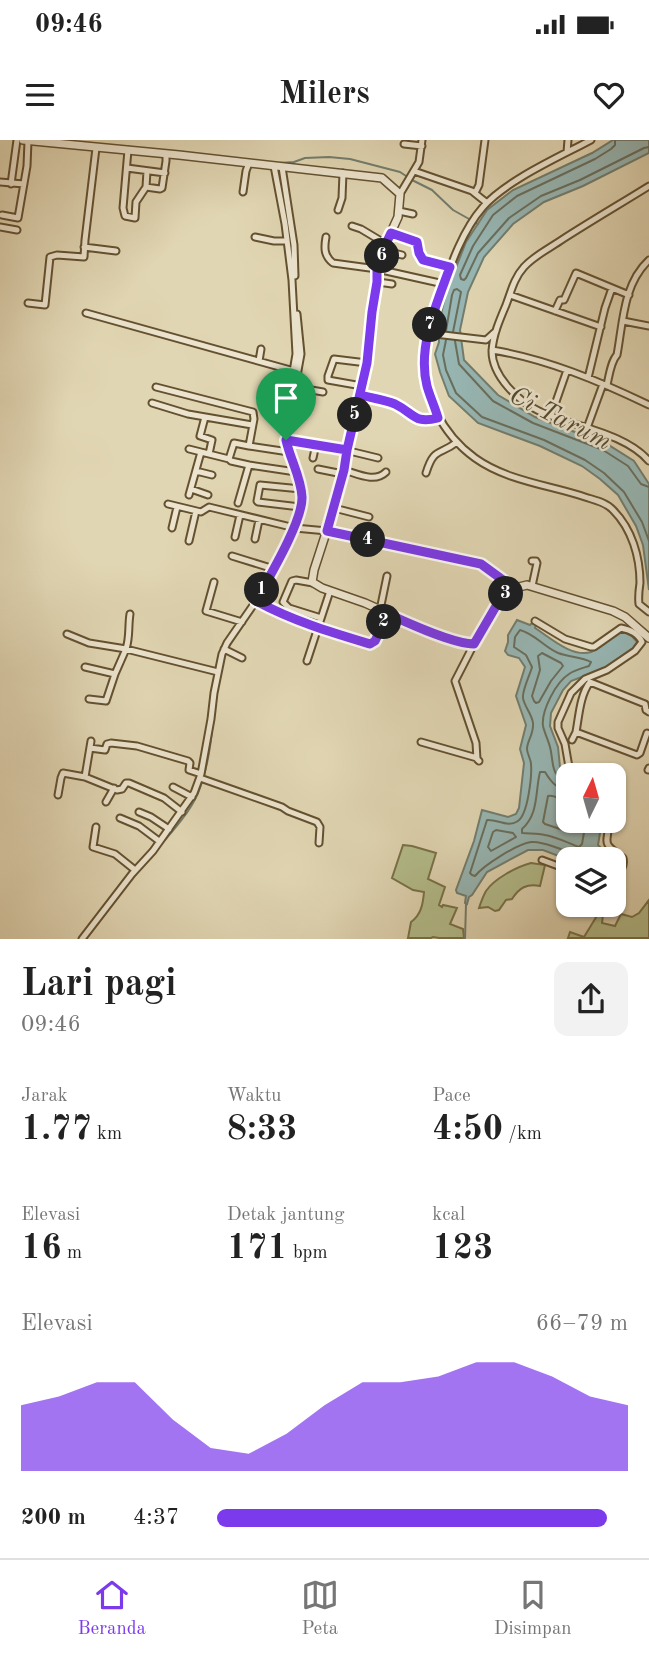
<!DOCTYPE html>
<html lang="id">
<meta charset="utf-8">
<style>
body{margin:0;font-family:"Old Standard TT",serif;background:#f2f2f2;color:#222;height:100vh;display:flex;flex-direction:column;font-size:26px;white-space:nowrap}
*{box-sizing:border-box;margin:0}
p{font-size:23px;color:#767676}
.icon{flex:none;width:38px;height:38px;fill:none;stroke:currentColor;stroke-width:2;stroke-linecap:round;stroke-linejoin:round}
.map{position:relative;height:799px;overflow:hidden}
.side{display:flex;flex-direction:column;background:#fff;flex:1}
.side>*{flex:none}
.needle{width:46px;rotate:5deg}
.fabs{position:absolute;left:556px;top:623px;display:grid;gap:14px}
.fabs a{display:grid;place-items:center;width:70px;height:70px;border-radius:14px;background:#fff;box-shadow:0 2px 5px #0004;font-size:35px}
.pin{position:absolute;display:grid;place-items:center;width:60px;height:60px;color:#fff;margin:-72px -30px;border-radius:50% 50% 50% 0;rotate:-45deg;box-shadow:0 0 7px #0007}
.pin .icon{rotate:45deg}
.km{position:absolute;width:35px;height:35px;margin:-18px;border-radius:50%;background:#222;color:#fff;font-size:19px;line-height:35px;text-align:center}
.round{display:grid;place-items:center;flex:none;width:74px;height:74px;border-radius:14px;background:#f2f2f2}
.headline{display:flex;align-items:center;justify-content:space-between;height:119px;padding:0 21px}
h1{font-size:38px;font-weight:800;line-height:52px}
.figures{display:grid;grid-template-columns:repeat(3,1fr);gap:10px;height:119px;padding:7px 21px}
.figures div{display:grid;align-content:center}
.figures b{font-size:35px;font-weight:800}
.figures small{font-size:19px;font-weight:400}
.figures p{font-size:19px}
.chart{height:196px;padding:14px 21px}
.chart p{display:flex;justify-content:space-between}
.chart svg{width:100%;height:126px;margin-top:7px;fill:#7c3aed;opacity:.7}
ul{padding:0 21px;list-style:none;font-size:23px}
li{display:grid;grid-template-columns:112px 84px 1fr;align-items:center;height:52px}
li i{height:18px;border-radius:9px;background:#7c3aed}
.status{display:flex;justify-content:space-between;align-items:center;height:49px;padding:0 35px;background:#fff;direction:ltr}
.status svg{height:19px;fill:currentColor}
header{display:flex;justify-content:space-between;align-items:center;height:91px;padding:0 21px;background:#fff;font-size:32px;font-weight:800}
.dock{display:flex;justify-content:space-around;align-items:center;height:98px;border-top:2px solid #e0e0e0;background:#fff;font-size:19px;color:#767676}
.dock a{display:grid;justify-items:center;gap:4px}
.dock .on{color:#7c3aed}
.map>svg:first-child{display:block}
</style>
<div class="status"><b>09:46</b><svg viewBox="0 0 49 12"><path d="M0 12V9h3v3zM5 12V6h3v6zM10 12V3h3v9zM15 12V0h3v12zM26 1h20v11H26zM47 4h2v5h-2z"/></svg></div>
<header><svg class="icon" aria-label="menu" viewBox="0 0 24 24"><path d="M4 6h16M4 12h16M4 18h16"/></svg>Milers<svg class="icon" aria-label="heart" viewBox="0 0 24 24"><path d="M12 20l-8-8c-3-5 5-10 8-4 3-6 11-1 8 4z"/></svg></header>
<div class="map">
<svg width="649" height="799" viewBox="0 0 649 799">
<rect width="100%" height="100%" fill="#e1d6b3"/>
<filter id="stains"><feTurbulence type="fractalNoise" baseFrequency=".00286" numOctaves="4"/><feColorMatrix values="0 0 0 0 .2 0 0 0 0 .09 0 0 0 0 .02 0 0 0 .5 -.17"/></filter>
<radialGradient id="worn" r=".72"><stop offset=".6" stop-color="#630" stop-opacity="0"/><stop offset="1" stop-color="#630" stop-opacity=".3"/></radialGradient>
<path fill="#b4bd8b" stroke="#787148" stroke-width="2" d="M 403,705 L 412,706 L 436,713 L 428,739 L 445,747 L 439,765 L 442,767 L 443,765 L 457,768 L 450,784 L 463,789 L 464,798 L 439,798 L 433,797 L 431,798 L 408,798 L 411,782 C 421,775 423,764 424,752 L 413,750 L 392,738 Z
M 531,723 L 545,725 L 540,746 C 527,743 519,748 512,759 L 506,760 L 499,770 L 495,771 L 488,767 L 479,768 C 481,762 483,756 486,751 C 494,739 516,727 531,723 Z
M 649,760 L 649,798 L 568,798 L 570,792 L 584,797 L 598,774 L 603,775 L 602,783 L 615,786 L 621,774 L 632,777 L 639,773 Z"/>
<path fill="#97b7b5" stroke="#727d6e" stroke-width="2" d="M 613,0 L 649,0 L 649,13 L 583,46 L 544,62 L 513,84 L 484,117 L 468,152 L 460,190 L 464,220 L 498,255 L 535,277 L 607,304 L 634,321 L 649,344 L 649,450 L 643,405 L 636,386 L 618,355 L 600,339 L 582,326 L 540,306 L 478,283 L 449,256 L 440,232 L 435,214 L 439,202 L 439,182 L 446,153 L 466,102 L 487,70 L 513,50 L 592,13 Z
M 517,480 L 530,485 L 532,483 L 536,485 L 535,488 C 549,497 572,518 591,512 C 601,508 611,498 620,492 C 628,490 632,496 637,502 L 633,508 L 605,528 L 571,541 L 563,550 L 551,573 L 550,586 L 558,607 L 560,627 L 564,632 L 570,635 L 569,681 L 602,681 L 598,705 L 612,719 L 569,720 L 543,710 L 528,710 L 487,732 L 472,755 L 469,757 L 467,764 L 465,763 L 466,756 L 457,753 L 456,750 L 474,701 L 482,670 L 508,677 L 516,674 L 519,668 L 524,623 L 520,609 L 526,585 L 516,556 L 525,527 L 519,518 L 508,515 L 505,511 L 508,502 L 508,495 Z"/>
<g fill="none" stroke-linecap="round" stroke-linejoin="round">
<path stroke="#696e5c" stroke-width="2" d="M 615,0 L 615,5 L 611,9 L 595,19 L 517,56 L 493,75 L 473,106 L 460,135 L 461,139 L 464,140 L 466,138 L 478,113 L 509,78 L 541,56 L 580,40 L 644,8 L 649,7
M 446,191 L 452,155 L 454,150 L 457,149 L 461,152 L 453,192
M 446,200 L 443,215 L 446,230 L 456,253 L 482,277 L 544,300 L 585,320 L 604,333 L 624,352 L 642,382 L 649,401
M 455,201 L 459,224 L 493,261 L 533,283 L 603,310 L 628,326 L 641,344 L 649,347
M 542,513 L 561,523 L 563,526 L 551,541 L 539,562 L 536,563 L 534,561 L 532,556 L 540,530 L 538,516 Z
M 569,642 C 551,635 554,628 551,612 C 550,603 545,595 543,586 C 541,571 556,542 569,534 C 575,530 583,528 589,526 L 591,522 C 582,517 569,517 558,513 C 544,507 535,494 520,490 L 515,497 L 514,507 L 526,515 L 532,527 C 530,535 522,550 523,558 C 524,566 532,574 533,583 C 534,594 527,601 527,609 C 527,614 531,619 531,624 C 532,636 528,674 518,681 C 508,688 497,679 487,680 L 470,733 L 472,735 L 475,736 C 484,725 517,704 531,702 C 540,701 549,705 558,708 C 565,711 571,712 576,719
M 569,651 C 557,649 551,642 545,632 L 540,632 C 535,652 539,674 522,689 L 522,693 C 529,694 537,693 545,695 C 557,697 568,703 579,707 L 582,704 L 586,681
M 569,661 C 562,661 554,654 548,656 L 543,682 L 545,684 L 569,692 L 572,690 L 575,681
M 496,690 L 513,693 L 516,697 L 491,711 L 488,707 L 493,692 Z"/>
<path stroke="#727d6e" stroke-width="2" d="M 279,23 L 294,22 L 305,18 L 329,17 L 350,19 L 400,32 L 412,40 L 432,50 L 453,70 L 478,84
M 278,30 L 280,45
M 289,280 L 289,298
M 290,304 L 301,339
M 266,449 L 295,392
M 228,508 L 254,469
M 158,708 C 172,692 190,672 198,653 C 207,631 211,605 213,581
M 124,748 L 143,726
M 465,799 L 466,764"/>
<defs>
<path id="minor" d="M 591,0 C 559,17 507,40 483,67 C 463,90 451,123 442,152 C 435,172 427,192 425,213 C 420,253 443,295 475,318 C 507,341 549,345 585,357 C 594,360 606,362 613,370 C 632,389 640,417 640,443 C 639,450 638,456 639,464 L 649,472
M 404,4 L 422,6
M 128,10 L 123,68 L 125,76 L 135,78 L 136,62 L 146,47 L 147,31
M 567,12 L 568,0
M 282,27 L 294,105 L 295,136
M 127,28 L 165,33
M 414,31 L 472,51 L 487,63
M 0,42 L 24,44
M 11,44 L 17,0
M 649,46 C 620,64 591,81 563,99 C 550,108 535,115 524,127 C 514,138 511,152 506,165 C 500,179 493,195 492,211 C 492,236 518,261 539,271 C 573,287 624,292 649,321
M 146,47 L 160,49 L 162,48 L 166,21 L 166,14
M 243,52 L 246,31 L 249,23
M 475,53 L 479,45 L 485,0
M 400,54 L 419,22 L 422,0
M 338,70 L 342,58 L 343,33
M 399,71 L 413,74
M 2,75 L 18,78 L 27,26 L 28,1
M 352,86 L 361,89 L 386,104
M 0,87 L 17,90
M 391,93 L 417,101 L 419,113 L 423,120 L 450,127
M 255,97 L 274,101 L 287,101
M 326,97 C 324,108 324,116 333,123 L 377,129 L 444,144
M 84,107 L 116,111
M 383,110 L 402,115
M 378,142 L 392,144
M 510,155 L 601,187
M 28,163 L 45,165 L 50,117 L 57,115 L 84,117 L 85,100 L 96,8
M 555,171 L 560,160 L 564,160 L 576,133 L 629,155
M 86,173 L 294,231
M 623,181 L 649,186
M 435,194 L 486,200 L 496,191
M 492,210 C 547,219 599,241 649,265
M 259,221 L 261,209
M 588,238 L 605,168 L 612,148
M 607,245 C 609,236 611,221 617,215 C 623,183 623,144 649,120
M 362,246 L 328,240 L 328,236 L 334,219 L 367,223
M 156,247 L 253,272 L 254,279 L 249,306 L 289,312
M 294,247 L 323,252
M 295,247 L 301,214 L 297,174
M 360,255 C 372,258 385,260 395,264 C 415,274 414,284 438,278
M 152,263 L 188,274 L 252,285
M 551,276 L 567,230
M 205,277 L 200,296 L 212,300 L 209,314
M 587,288 L 603,244
M 286,300 L 341,309 L 378,318
M 249,306 L 234,303 L 229,319 L 231,321 L 249,325 L 296,332
M 189,309 L 229,319
M 313,318 L 316,304
M 318,329 L 343,334
M 344,330 C 358,334 375,343 386,332
M 196,331 L 212,335
M 426,333 C 434,307 439,316 457,302
M 191,349 L 208,355
M 189,355 L 201,312
M 238,363 L 249,325
M 168,364 L 201,372 L 209,367 L 295,388 L 327,391 L 481,424 L 507,443 L 511,449
M 300,367 L 258,362 L 257,361 L 260,345 L 301,349
M 334,368 L 369,377
M 172,388 L 177,367
M 235,397 L 240,375
M 255,399 L 259,380
M 189,401 L 196,371
M 232,416 L 274,429
M 214,442 L 206,471 L 242,482
M 532,446 L 537,423 L 536,421 L 532,421
M 256,461 C 295,481 328,492 370,504 L 375,501 L 388,473
M 289,468 L 321,478
M 380,470 L 387,436
M 284,475 L 289,468 L 283,462 L 292,441 L 296,440 L 313,443
M 535,481 L 565,499 L 591,507 L 594,507 L 621,488 C 630,490 638,493 642,502 L 635,511 L 607,530 L 585,539 L 571,553 L 558,582 L 558,588 L 565,604 L 569,627 L 586,635
M 67,494 L 89,503 L 126,509 C 130,497 128,486 130,474
M 474,504 L 455,541 L 476,603 L 477,619 L 479,621
M 224,509 L 242,518
M 307,521 L 330,451
M 85,527 L 115,534
M 89,559 L 106,561 L 115,534 L 126,509 L 218,532
M 576,592 C 579,576 580,555 590,542 L 645,564 L 646,570 L 649,572
M 572,600 L 576,592 L 637,615 L 640,613 L 647,593
M 91,601 L 85,637 L 117,650 L 122,649 L 126,643 L 129,643 L 164,658 L 182,672
M 421,602 L 477,618
M 90,608 L 105,610 L 107,604 L 111,603 L 137,606 L 188,621 L 190,623 L 189,630 L 201,634
M 648,630 L 649,628
M 200,638 L 282,667 L 288,671 L 317,682 L 320,687 L 319,703
M 173,647 L 192,657
M 58,655 L 61,638 L 63,633 L 85,637
M 106,662 L 114,648
M 139,672 L 151,677 L 169,689
M 120,678 L 139,686 L 159,701
M 609,681 C 608,705 600,701 623,718 C 625,727 620,732 614,739
M 96,687 L 93,707 L 115,714 L 135,730
M 542,720 L 569,730
M 82,799 L 132,734 L 153,711 L 194,653 L 201,634 L 211,579 L 214,553 L 222,514 L 227,503 L 256,461 L 274,429 L 299,375 L 302,359 L 301,349 L 296,332 L 289,312 L 285,291 L 287,267 L 296,214 L 292,140 L 285,84 L 274,26"/>
<path id="tertiary" d="M 23,0 L 179,15 L 382,38 L 400,54 L 398,77 L 383,110 L 377,129 L 378,142 L 372,172 L 367,223 L 347,310 L 344,330 L 335,365 L 314,430 L 312,442 L 322,448 L 365,463 L 430,492 L 466,504 L 474,504 L 499,461 L 511,449 L 527,445 L 613,471 L 625,477 L 649,498"/>
</defs>
<use href="#minor" stroke="#645130" stroke-width="9"/>
<use href="#tertiary" stroke="#645130" stroke-width="10"/>
<use href="#minor" stroke="#ece4ce" stroke-width="5"/>
<use href="#tertiary" stroke="#ece4ce" stroke-width="7"/>
</g>
<g fill="none" stroke-linecap="round" stroke-linejoin="round">
<defs>
<path id="route" d="M 286,300 C 290,319 301,337 302,357 C 303,381 268,439 256,461 C 293,481 330,492 370,504 L 375,501 L 388,474 C 408,483 453,504 474,504 L 499,461 L 511,449 L 507,443 L 481,424 L 327,391 L 344,330 L 347,310 L 367,223 L 372,172 L 377,142 L 377,129 L 383,110 L 391,93 L 417,102 L 419,113 L 423,120 L 450,127 C 437,163 417,207 427,246 C 430,257 435,267 438,278 C 414,284 415,274 395,264 C 385,260 372,258 360,255 L 347,310 L 286,300"/>
</defs>
<use href="#route" stroke="#fff" stroke-width="14"/>
<use href="#route" stroke="#7c3aed" stroke-width="9"/>
</g>
<g text-anchor="middle" dominant-baseline="central" stroke-width="5" stroke-linejoin="round" paint-order="stroke">
<g font-size="26" font-style="italic" fill="#524a30" stroke="#ece4ce">
<text transform="translate(560 279) rotate(27)">Ci Tarum</text>
</g>
</g>
<rect width="100%" height="100%" filter="url(#stains)"/>
<rect width="100%" height="100%" fill="url(#worn)"/>
</svg>
<div class="fabs">
<a><svg class="needle" viewBox="-14 -14 28 28"><path d="M0-13l5 13h-10z" fill="#e53935"/><path d="M0 13l5-13h-10z" fill="#767676"/></svg></a>
<a><svg class="icon" aria-label="layers" viewBox="0 0 24 24"><path d="M12 4l9 5-9 5-9-5zM3 14l9 5 9-5"/></svg></a>
</div>
<div class="pin" style="left:286px;top:300px;background:#1e9e55"><svg class="icon" aria-label="arrive" viewBox="0 0 24 24"><path d="M6 21V4h12l-3 4 3 4H6"/></svg></div>
<b class="km" style="left:262px;top:450px">1</b>
<b class="km" style="left:384px;top:482px">2</b>
<b class="km" style="left:506px;top:454px">3</b>
<b class="km" style="left:368px;top:400px">4</b>
<b class="km" style="left:355px;top:275px">5</b>
<b class="km" style="left:382px;top:116px">6</b>
<b class="km" style="left:430px;top:185px">7</b>
</div>
<section class="side">
<div class="headline"><div><h1>Lari pagi</h1><p>09:46</p></div><a class="round"><svg class="icon" aria-label="share" viewBox="0 0 24 24"><path d="M12 15V3M7 8l5-5 5 5M5 13v7h14v-7"/></svg></a></div>
<div class="figures">
<div><p>Jarak</p><b>1.77<small> km</small></b></div>
<div><p>Waktu</p><b>8:33</b></div>
<div><p>Pace</p><b>4:50<small> /km</small></b></div>
</div>
<div class="figures">
<div><p>Elevasi</p><b>16<small> m</small></b></div>
<div><p>Detak jantung</p><b>171<small> bpm</small></b></div>
<div><p>kcal</p><b>123</b></div>
</div>
<div class="chart"><p><span>Elevasi</span>66–79 m</p>
<svg viewBox="0 0 160 44" preserveAspectRatio="none"><path d="M0 44V21L10 18L20 13L30 13L40 26L50 36L60 38L70 31L80 21L90 13L100 13L110 11L120 6L130 6L140 11L150 18L160 21V44z"/></svg>
</div>
<ul>
<li><b>200 m</b>4:37<i style="width:95%"></i></li>
</ul>
</section>
<nav class="dock">
<a class="on"><svg class="icon" aria-label="home" viewBox="0 0 24 24"><path d="M3 11l9-7 9 7M6 9v11h12V9"/></svg>Beranda</a>
<a><svg class="icon" aria-label="map" viewBox="0 0 24 24"><path d="M3 6l6-2 6 2 6-2v14l-6 2-6-2-6 2zM9 4v14M15 6v14"/></svg>Peta</a>
<a><svg class="icon" aria-label="saved" viewBox="0 0 24 24"><path d="M7 4h10v16l-5-4-5 4z"/></svg>Disimpan</a>
</nav>
